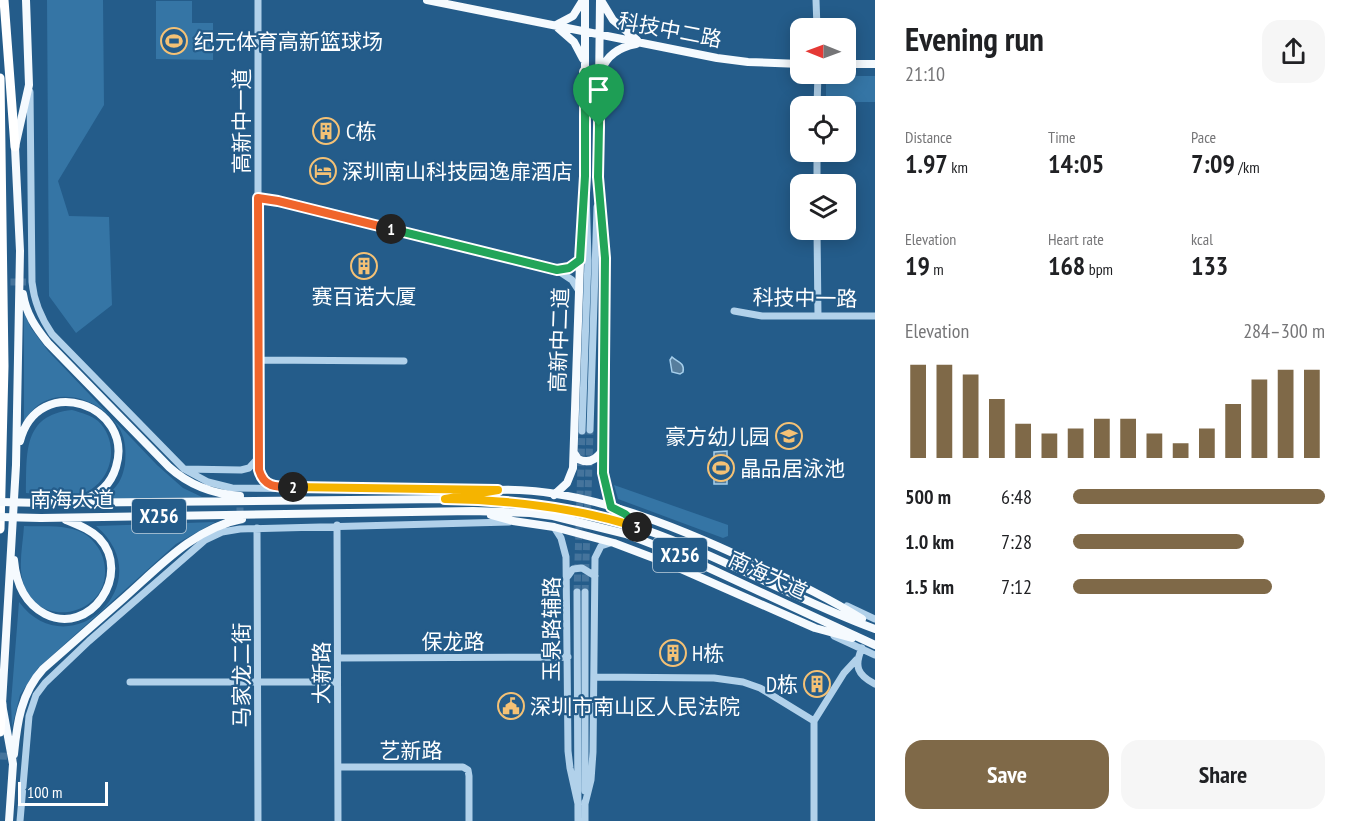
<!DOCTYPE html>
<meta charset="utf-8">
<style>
body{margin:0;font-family:"PT Sans Narrow","Noto Sans SC",sans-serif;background:#f6f6f6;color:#202124;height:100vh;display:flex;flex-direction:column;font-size:22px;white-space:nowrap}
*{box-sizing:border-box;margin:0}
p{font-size:20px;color:#757577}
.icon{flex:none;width:33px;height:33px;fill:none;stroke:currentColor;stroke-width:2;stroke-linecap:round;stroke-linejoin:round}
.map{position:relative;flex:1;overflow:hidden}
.drawer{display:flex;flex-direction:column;background:#fff;width:480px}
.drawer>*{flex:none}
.needle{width:39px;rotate:271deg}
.fabs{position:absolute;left:790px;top:18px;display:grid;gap:12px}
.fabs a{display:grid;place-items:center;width:66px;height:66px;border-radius:12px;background:#fff;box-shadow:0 3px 15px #0003;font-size:30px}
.scale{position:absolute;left:18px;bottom:15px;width:90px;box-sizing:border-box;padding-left:6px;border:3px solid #fff;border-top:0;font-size:16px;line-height:21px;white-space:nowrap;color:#fff;-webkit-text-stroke:4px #245c8a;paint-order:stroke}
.pin{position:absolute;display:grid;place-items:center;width:51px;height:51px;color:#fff;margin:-62px -26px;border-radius:50% 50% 50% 0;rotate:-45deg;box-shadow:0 0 6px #0007}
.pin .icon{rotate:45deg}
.km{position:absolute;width:30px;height:30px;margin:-15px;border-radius:50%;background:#222;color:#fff;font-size:16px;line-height:30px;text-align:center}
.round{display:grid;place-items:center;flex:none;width:63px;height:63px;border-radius:18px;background:#f6f6f6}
.overview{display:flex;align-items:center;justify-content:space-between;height:102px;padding:0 30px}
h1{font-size:33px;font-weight:600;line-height:45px}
.metrics{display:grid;grid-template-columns:repeat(3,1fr);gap:9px;height:102px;padding:6px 30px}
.metrics div{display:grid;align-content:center}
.metrics b{font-size:26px;font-weight:600}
.metrics small{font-size:16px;font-weight:400}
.metrics p{font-size:16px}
.chart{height:168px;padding:12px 30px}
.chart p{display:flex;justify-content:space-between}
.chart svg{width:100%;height:108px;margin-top:6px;stroke:#7f6948;stroke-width:6}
.action{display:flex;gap:12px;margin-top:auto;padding:12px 30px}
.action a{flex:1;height:69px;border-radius:18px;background:#7f6948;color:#fff;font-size:24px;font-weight:600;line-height:69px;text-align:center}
.action a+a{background:#f6f6f6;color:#202124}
ul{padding:0 30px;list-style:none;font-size:20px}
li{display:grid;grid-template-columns:96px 72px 1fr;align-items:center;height:45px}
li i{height:15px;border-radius:8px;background:#7f6948}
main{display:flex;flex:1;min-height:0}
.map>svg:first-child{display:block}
</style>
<main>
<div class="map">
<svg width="875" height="821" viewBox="0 0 875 821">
<rect width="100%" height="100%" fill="#245c8a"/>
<path fill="#3575a5" d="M 47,0 L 103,0 L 104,105 L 58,181 L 69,216 L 109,217 L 112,305 L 76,333 L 49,296 Z
M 156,1 L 192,1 L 192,23 L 213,23 L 213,60 L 156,59 Z
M 836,76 L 875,76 L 875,102 L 826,102 L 826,84 Z
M 24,313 L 31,328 L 48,351 L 157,465 L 183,488 L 202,497 L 99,499 C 115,491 122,482 125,464 C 126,452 126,439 119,428 C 106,404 69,388 43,402 C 35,406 29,414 24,421 Z
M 72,410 C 82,413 91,415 98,421 C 120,442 113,480 86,492 C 68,499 44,494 26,493 C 27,454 22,415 72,410 Z
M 614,485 L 728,525 L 728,536 L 723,538 L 618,499 Z
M 215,522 L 176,544 L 38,668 L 20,695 L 12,727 L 11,703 L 19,602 C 69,669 163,583 96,526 Z
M 24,526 C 42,527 66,524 83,533 C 92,538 100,548 103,558 C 119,613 38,635 23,582 C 18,565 23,544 24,526 Z"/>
<path fill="#577e9d" stroke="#a5ceeb" stroke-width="1.5" d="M 672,357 C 677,362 685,362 683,372 L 680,374 L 672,372 L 670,360 Z
M 727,451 L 727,484 L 714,484 L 714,452 Z"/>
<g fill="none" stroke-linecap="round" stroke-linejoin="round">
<path stroke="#45749c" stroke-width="7" stroke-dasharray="7 3.5" stroke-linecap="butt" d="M 0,282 L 26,282
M 240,497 L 240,524
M 577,592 L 582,431
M 585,592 L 590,430
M 0,756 L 20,757"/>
<path stroke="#b1d1ea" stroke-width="7" d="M 258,0 L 258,465 L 262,478 L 273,488
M 816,0 L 817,28
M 30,92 L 32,282 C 34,302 41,318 52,334 L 184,469 L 208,482 L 232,488 L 480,490
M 817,106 L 818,74
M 817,152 L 817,184
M 258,199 L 278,201 L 557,270 L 572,280 L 579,291
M 817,230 L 818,316
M 557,270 L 569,268 L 580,260
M 734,311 L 762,316 L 875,316
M 258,360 L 404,361
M 590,430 L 597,207
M 582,431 L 588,260 L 586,188
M 184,469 L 241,470 L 249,468 L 258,458
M 337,525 L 338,821
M 554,527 L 561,538 L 566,557 L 568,751 L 570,768 L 578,804
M 257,528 L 258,821
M 568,576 L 573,569 L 582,568 L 595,576
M 577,592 L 578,821
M 585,592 L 585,791
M 847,606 L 875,619
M 834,636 L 875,655
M 862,648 C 854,666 857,675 875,684
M 338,658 L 568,657
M 594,677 L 714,678 L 743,682 L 760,688 L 814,721
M 130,682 L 337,682
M 338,767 L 463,767 L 468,770 L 469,776 L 469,821
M 585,802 L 585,821
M 585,804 L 591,780 L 593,752 L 595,558 L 601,546 L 610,543
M 20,821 L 29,716 L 36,695 L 45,683 L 89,641 L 205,540 L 222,532 L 240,529 L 509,522
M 814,821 L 814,721 L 844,673 L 856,660"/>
<path stroke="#f5fafe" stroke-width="8" d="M 427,0 L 717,58 L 748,62 L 801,64
M 600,0 L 598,177 L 605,258 L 602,462 L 605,485 L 611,507
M 602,2 L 613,20 L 637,40
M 556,25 L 573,16 L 583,0
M 558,28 L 574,42 L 583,59
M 846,64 L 875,64
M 601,71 C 607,55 619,47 636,44
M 23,294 C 26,314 36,328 48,343 L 169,467 C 190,486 213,494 240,496
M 20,441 C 38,371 135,405 116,467 C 111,484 99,495 82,500
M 574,453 L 578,459 C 588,464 596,460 602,451
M 467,495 C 477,494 488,491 498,490 C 582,487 678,527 752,562 C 790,580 827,597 862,619
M 554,495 L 567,483 L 573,468 L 582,204 L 585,176 L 585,0
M 43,503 L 445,499 C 513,500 579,507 643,529 C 723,557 796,600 875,629
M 491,515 L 513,521 L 554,527 L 614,543 L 672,565 L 815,628 L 852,638
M 41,518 L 473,511 L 530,513 L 553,516 L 626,534 L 683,556 L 875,645
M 14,560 C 16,583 24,603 45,614 C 90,637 133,574 99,538 C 90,529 78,525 66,520
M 14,754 C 17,723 21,693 43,669 C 70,645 97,622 124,598 C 159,567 194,528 242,519
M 9,821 L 13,764 L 2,704 L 16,465 L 20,251 L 15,147 L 29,85 L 26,0"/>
<path stroke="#fff" stroke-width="9" d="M 4,0 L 15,147
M 0,78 L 4,366 L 0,529
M 0,732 L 2,704"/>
<path stroke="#f5fafe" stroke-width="8" d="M 0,502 L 43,503
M 0,517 L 41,518"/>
</g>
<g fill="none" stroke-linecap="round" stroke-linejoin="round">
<defs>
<path id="split-1" d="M 391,229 L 557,270 L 569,268 L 580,260 L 585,176 L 585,72 L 599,72 L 599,126"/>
<path id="split-2" d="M 293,487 C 277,487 264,488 259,470 L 258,198 L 278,201 L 391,229"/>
<path id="split-3" d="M 293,487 L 498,490 L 445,499 C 511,500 574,507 637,527"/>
<path id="split-4" d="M 599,126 L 598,177 L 605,258 L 603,473 L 611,507 L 625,514 L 643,529 L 637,527"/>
</defs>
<use href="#split-1" stroke="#fff" stroke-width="12"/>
<use href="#split-2" stroke="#fff" stroke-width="12"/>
<use href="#split-3" stroke="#fff" stroke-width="12"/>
<use href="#split-4" stroke="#fff" stroke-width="12"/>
<use href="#split-1" stroke="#22a559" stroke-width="8"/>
<use href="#split-2" stroke="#f0652b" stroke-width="8"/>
<use href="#split-3" stroke="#f5b400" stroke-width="8"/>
<use href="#split-4" stroke="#22a559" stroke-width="8"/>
</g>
<defs>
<symbol id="stadium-ring" viewBox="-11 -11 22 22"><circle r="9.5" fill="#245c8a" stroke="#f4c175" stroke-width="1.5"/><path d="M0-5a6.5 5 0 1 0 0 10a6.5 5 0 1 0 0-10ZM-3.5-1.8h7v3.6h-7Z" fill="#f4c175"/></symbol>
<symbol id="building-ring" viewBox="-11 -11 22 22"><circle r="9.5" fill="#245c8a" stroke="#f4c175" stroke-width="1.5"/><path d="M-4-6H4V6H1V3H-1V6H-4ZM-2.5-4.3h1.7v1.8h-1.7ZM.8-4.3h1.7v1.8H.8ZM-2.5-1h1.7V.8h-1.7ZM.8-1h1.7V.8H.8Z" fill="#f4c175"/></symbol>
<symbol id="hotel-ring" viewBox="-11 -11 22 22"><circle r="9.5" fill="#245c8a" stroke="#f4c175" stroke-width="1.5"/><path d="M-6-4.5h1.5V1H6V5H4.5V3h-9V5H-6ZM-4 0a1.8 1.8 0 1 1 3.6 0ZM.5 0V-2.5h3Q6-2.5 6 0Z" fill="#f4c175"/></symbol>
<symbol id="school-ring" viewBox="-11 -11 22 22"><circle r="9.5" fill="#245c8a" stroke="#f4c175" stroke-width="1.5"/><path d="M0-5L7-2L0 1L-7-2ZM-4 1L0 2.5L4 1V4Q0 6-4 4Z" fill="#f4c175"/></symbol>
<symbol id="civic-ring" viewBox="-11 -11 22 22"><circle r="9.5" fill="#245c8a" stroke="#f4c175" stroke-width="1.5"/><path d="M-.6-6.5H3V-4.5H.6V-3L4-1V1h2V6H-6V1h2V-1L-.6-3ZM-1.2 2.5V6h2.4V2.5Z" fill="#f4c175"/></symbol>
</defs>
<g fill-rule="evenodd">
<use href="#stadium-ring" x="159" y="26" width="30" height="30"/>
<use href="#building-ring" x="311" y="116" width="30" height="30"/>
<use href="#hotel-ring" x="308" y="156" width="30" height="30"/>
<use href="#building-ring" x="349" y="251" width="30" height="30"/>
<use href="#school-ring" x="774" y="421" width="30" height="30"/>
<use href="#stadium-ring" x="706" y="453" width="30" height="30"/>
<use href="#building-ring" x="658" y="638" width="30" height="30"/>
<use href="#building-ring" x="802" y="669" width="30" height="30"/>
<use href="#civic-ring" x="496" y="691" width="30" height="30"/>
</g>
<g text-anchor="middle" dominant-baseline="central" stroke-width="4.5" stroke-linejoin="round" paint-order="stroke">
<g fill="#245c8a" stroke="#bdcedc" stroke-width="1.5">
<rect x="132" y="499" width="54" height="34" rx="4.5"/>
<rect x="653" y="538" width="54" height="34" rx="4.5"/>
</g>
<g font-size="20" font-weight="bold" fill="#fff">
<text x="159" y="516">X256</text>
<text x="680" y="555">X256</text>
</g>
<g font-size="21" fill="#fff" stroke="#245c8a">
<text transform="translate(670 30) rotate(11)">科技中二路</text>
<text transform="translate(241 121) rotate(-90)">高新中一道</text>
<text transform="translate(805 298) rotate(1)">科技中一路</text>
<text transform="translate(559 340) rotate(-88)">高新中二道</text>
<text x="72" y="499">南海大道</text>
<text transform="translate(768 575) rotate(25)">南海大道</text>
<text transform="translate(551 629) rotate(-90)">玉泉路辅路</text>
<text x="453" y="641">保龙路</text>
<text transform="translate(321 673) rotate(-90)">大新路</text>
<text transform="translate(241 675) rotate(-90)">马家龙二街</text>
<text x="411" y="750">艺新路</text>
</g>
<g font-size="21" fill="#fff" stroke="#245c8a" text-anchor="start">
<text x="194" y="41">纪元体育高新篮球场</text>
<text x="346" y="131">C栋</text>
<text x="342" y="171">深圳南山科技园逸扉酒店</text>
<text x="364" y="296" text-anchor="middle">赛百诺大厦</text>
<text x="770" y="436" text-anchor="end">豪方幼儿园</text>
<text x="740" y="468">晶品居泳池</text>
<text x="692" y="653">H栋</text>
<text x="798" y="684" text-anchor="end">D栋</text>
<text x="530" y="706">深圳市南山区人民法院</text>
</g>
</g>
</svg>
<div class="fabs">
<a><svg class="needle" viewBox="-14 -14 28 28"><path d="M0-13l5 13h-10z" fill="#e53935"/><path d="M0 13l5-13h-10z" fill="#757577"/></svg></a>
<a><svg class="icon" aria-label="locate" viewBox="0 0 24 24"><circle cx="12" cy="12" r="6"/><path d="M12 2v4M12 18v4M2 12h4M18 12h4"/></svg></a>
<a><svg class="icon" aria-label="layers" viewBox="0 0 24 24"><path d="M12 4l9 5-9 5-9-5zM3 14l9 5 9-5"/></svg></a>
</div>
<div class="scale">100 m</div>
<div class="pin" style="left:599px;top:126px;background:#1e9e55"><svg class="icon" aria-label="arrive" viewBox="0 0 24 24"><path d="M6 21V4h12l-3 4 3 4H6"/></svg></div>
<b class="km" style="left:391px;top:229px">1</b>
<b class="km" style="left:293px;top:487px">2</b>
<b class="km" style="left:637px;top:527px">3</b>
</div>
<section class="drawer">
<div class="overview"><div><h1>Evening run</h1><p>21:10</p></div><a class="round"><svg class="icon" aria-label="share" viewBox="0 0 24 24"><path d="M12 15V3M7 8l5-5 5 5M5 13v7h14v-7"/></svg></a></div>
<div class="metrics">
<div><p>Distance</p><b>1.97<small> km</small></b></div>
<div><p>Time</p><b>14:05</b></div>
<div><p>Pace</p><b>7:09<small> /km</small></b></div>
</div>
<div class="metrics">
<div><p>Elevation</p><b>19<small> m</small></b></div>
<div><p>Heart rate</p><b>168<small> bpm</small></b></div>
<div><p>kcal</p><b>133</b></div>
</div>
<div class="chart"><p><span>Elevation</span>284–300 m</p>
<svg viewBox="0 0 160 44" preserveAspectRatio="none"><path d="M5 44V6M15 44V6M25 44V10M35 44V20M45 44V30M55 44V34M65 44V32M75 44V28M85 44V28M95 44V34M105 44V38M115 44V32M125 44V22M135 44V12M145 44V8M155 44V8"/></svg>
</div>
<ul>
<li><b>500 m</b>6:48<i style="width:100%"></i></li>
<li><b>1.0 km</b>7:28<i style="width:68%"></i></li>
<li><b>1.5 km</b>7:12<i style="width:79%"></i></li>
</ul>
<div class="action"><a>Save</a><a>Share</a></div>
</section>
</main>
